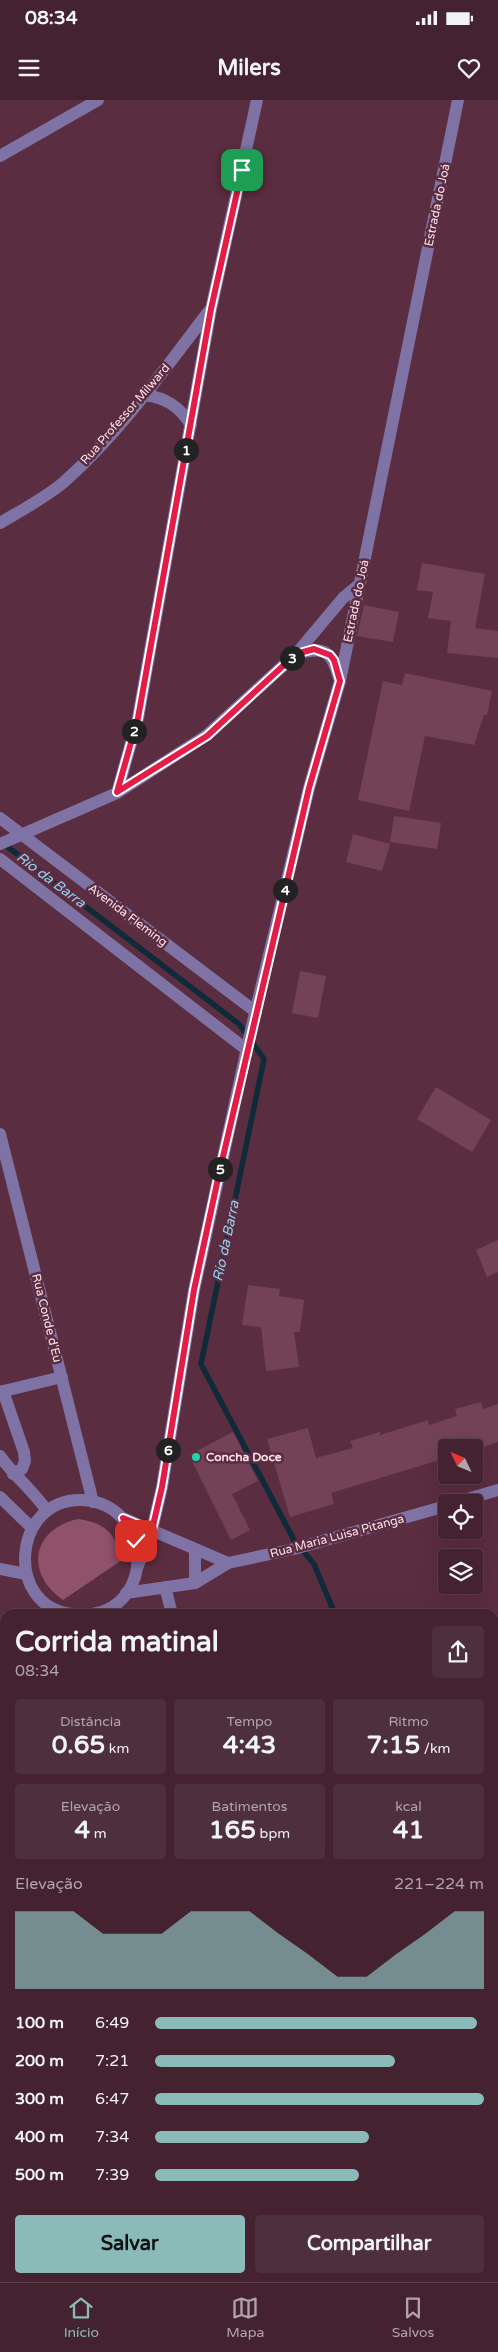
<!DOCTYPE html>
<html lang="pt">
<meta charset="utf-8">
<style>
body{margin:0;font-family:"Varela Round",sans-serif;background:#4e2f3c;color:#f1f3f6;height:100vh;display:flex;flex-direction:column;font-size:19px;white-space:nowrap}
*{box-sizing:border-box;margin:0}
p{font-size:16px;color:#afa4ab}
.icon{flex:none;width:28px;height:28px;fill:none;stroke:currentColor;stroke-width:2;stroke-linecap:round;stroke-linejoin:round}
.map{position:relative;flex:1;overflow:hidden}
.side{position:absolute;left:0px;top:1509px;width:499px;height:674px;display:flex;flex-direction:column;background:#442230;border-radius:15px 15px 0 0;box-shadow:0 5px 20px #0002,0 0 0 1px #5c3f4c}
.side>*{flex:none}
.needle{width:32px;rotate:314deg}
.buttons{position:absolute;left:438px;top:1339px;display:grid;gap:10px}
.buttons a{display:grid;place-items:center;width:45px;height:45px;border-radius:5px;background:#442230;box-shadow:0 5px 20px #0002,0 0 0 1px #5c3f4c;font-size:25px}
.pin{position:absolute;display:grid;place-items:center;width:42px;height:42px;color:#fff;margin:-21px;border-radius:10px;box-shadow:0 2px 8px #0006}
.km{position:absolute;width:25px;height:25px;margin:-12px;border-radius:50%;background:#222;color:#fff;font-size:14px;line-height:25px;text-align:center}
.round{display:grid;place-items:center;flex:none;width:52px;height:52px;border-radius:5px;background:#4e2f3c}
.summary{display:flex;align-items:center;justify-content:space-between;height:85px;padding:0 15px}
h1{font-size:28px;font-weight:700;line-height:38px}
.metrics{display:grid;grid-template-columns:repeat(3,1fr);gap:8px;height:85px;padding:5px 15px}
.metrics div{display:grid;align-content:center;border-radius:5px;background:#4e2f3c;text-align:center}
.metrics b{font-size:25px;font-weight:700}
.metrics small{font-size:14px;font-weight:400}
.metrics p{font-size:14px}
.chart{height:140px;padding:10px 15px}
.chart p{display:flex;justify-content:space-between}
.chart svg{width:100%;height:90px;margin-top:5px;fill:#8bbbb9;opacity:.7}
.primary-button{display:flex;gap:10px;margin-top:auto;padding:10px 15px}
.primary-button a{flex:1;height:58px;border-radius:5px;background:#8bbbb9;color:#111;font-size:20px;font-weight:700;line-height:58px;text-align:center}
.primary-button a+a{background:#4e2f3c;color:#f1f3f6}
ul{padding:0 15px;list-style:none;font-size:16px}
li{display:grid;grid-template-columns:80px 60px 1fr;align-items:center;height:38px}
li i{height:12px;border-radius:6px;background:#8bbbb9}
.status{display:flex;justify-content:space-between;align-items:center;height:35px;padding:0 25px;background:#442230;direction:ltr}
.status svg{height:14px;fill:currentColor}
header{display:flex;justify-content:space-between;align-items:center;height:65px;padding:0 15px;background:#442230;font-size:22px;font-weight:700}
.dock{display:flex;justify-content:space-around;align-items:center;height:70px;border-top:1px solid #5c3f4c;background:#442230;font-size:14px;color:#afa4ab}
.dock a{display:grid;justify-items:center;gap:2px}
.dock .active{color:#8bbbb9}
.map>svg:first-child{display:block}
</style>
<div class="status"><b>08:34</b><svg viewBox="0 0 49 12"><path d="M0 12V9h3v3zM5 12V6h3v6zM10 12V3h3v9zM15 12V0h3v12zM26 1h20v11H26zM47 4h2v5h-2z"/></svg></div>
<header><svg class="icon" aria-label="menu" viewBox="0 0 24 24"><path d="M4 6h16M4 12h16M4 18h16"/></svg>Milers<svg class="icon" aria-label="heart" viewBox="0 0 24 24"><path d="M12 20l-8-8c-3-5 5-10 8-4 3-6 11-1 8 4z"/></svg></header>
<div class="map">
<svg width="498" height="2182" viewBox="0 0 498 2182">
<rect width="100%" height="100%" fill="#5b2d40"/>
<path fill="#90516b" d="M 78,1419 C 106,1423 115,1433 122,1460 L 63,1500 C 24,1473 32,1429 78,1419 Z"/>
<path fill="#0f2a39" d="M 498,1553 L 498,1708 L 494,1706 L 494,1557 Z
M 498,1864 L 498,2121 L 494,2123 L 494,1867 Z
M 5,1986 L 5,2178 L 299,2178 L 266,2182 L 0,2182 L 0,1988 Z"/>
<g fill="none" stroke-linecap="round" stroke-linejoin="round">
<path stroke="#0f2a39" stroke-width="5.5" d="M 4,744 L 239,924 L 264,959 L 201,1264 L 294,1440 L 314,1464 L 335,1514"/>
</g>
<path fill="#734256" d="M 422,463 L 485,474 L 475,528 L 498,531 L 498,558 L 447,553 L 451,521 L 428,518 L 433,492 L 417,490 Z
M 364,505 L 399,512 L 393,542 L 357,536 Z
M 405,573 L 492,591 L 487,615 L 484,615 L 474,645 L 425,636 L 409,711 L 358,700 L 383,581 L 402,585 Z
M 394,716 L 441,723 L 437,749 L 390,742 Z
M 353,734 L 390,744 L 382,771 L 346,762 Z
M 300,871 L 326,876 L 318,918 L 292,913 Z
M 436,987 L 491,1020 L 472,1052 L 417,1019 Z
M 498,1140 L 498,1172 L 487,1177 L 476,1150 Z
M 248,1185 L 280,1189 L 279,1196 L 304,1200 L 300,1232 L 294,1232 L 299,1267 L 266,1271 L 261,1227 L 242,1225 Z
M 481,1302 L 483,1309 L 498,1304 L 498,1342 L 474,1350 L 474,1348 L 446,1348 L 446,1358 L 331,1393 L 334,1404 L 290,1417 L 267,1339 L 308,1328 L 316,1358 L 353,1348 L 350,1341 L 380,1332 L 380,1335 L 428,1320 L 429,1325 L 457,1316 L 455,1309 Z
M 233,1332 L 258,1381 L 232,1394 L 250,1430 L 231,1440 L 189,1355 Z"/>
<g fill="none" stroke-linecap="round" stroke-linejoin="round">
<path stroke="#7e73a4" stroke-width="12" d="M 0,56 L 98,0
M 145,295 C 166,298 179,306 191,325
M 0,423 C 22,410 45,398 64,382 C 120,332 164,270 209,211
M 296,554 C 325,546 331,550 339,578
M 117,693 L 138,618 L 211,209 L 257,0
M 0,718 L 256,912
M 0,744 L 117,693 L 207,635 L 296,554 L 343,498 L 360,484
M 0,759 L 247,950
M 0,1034 L 93,1402
M 3,1291 L 24,1352 L 25,1361 L 22,1369 L 13,1374
M 0,1292 L 62,1277
M 0,1356 C 14,1376 34,1391 47,1411
M 0,1397 L 32,1428
M 457,1402 L 498,1390
M 123,1418 L 228,1463
M 195,1450 L 195,1483
M 137,1468 L 152,1430 L 162,1387 L 194,1190 L 250,934 L 309,688 L 340,581 L 458,0
M 0,1469 L 26,1474
M 165,1487 L 172,1514
M 126,1493 L 195,1483 L 228,1463 L 294,1449 L 446,1406
M 72,1514 C 4,1507 12,1398 82,1400 C 151,1403 157,1504 92,1514
M 0,1538 L 5,1537
M 0,1921 L 5,1919"/>
<path stroke="#bca9f9" stroke-width="12" d="M 494,2143 L 498,2141
M 401,2182 L 411,2178"/>
<path stroke="#d2c8f8" stroke-width="15" d="M 494,2169 L 498,2167
M 469,2182 L 478,2178"/>
</g>
<g fill="none" stroke-linecap="round" stroke-linejoin="round">
<defs>
<path id="route" d="M 136,1441 L 123,1418 L 152,1430 L 162,1387 L 194,1190 L 219,1074 L 309,688 L 340,581 L 334,560 L 330,555 L 314,549 L 296,554 L 207,636 L 117,692 L 138,618 L 211,209 L 242,70"/>
</defs>
<use href="#route" stroke="#fff" stroke-width="10"/>
<use href="#route" stroke="#e11d48" stroke-width="6"/>
</g>
<circle fill="#1cd5b1" stroke="#5b2d40" stroke-width="2" cx="196" cy="1357" r="5"/>
<g text-anchor="middle" dominant-baseline="central" stroke-width="5" stroke-linejoin="round" paint-order="stroke">
<g font-size="12" fill="#fee0ea" stroke="#5b2d40">
<text transform="translate(437 105) rotate(-78)">Estrada do Joá</text>
<text transform="translate(125 314) rotate(-49)">Rua Professor Milward</text>
<text transform="translate(356 501) rotate(-78)">Estrada do Joá</text>
<text transform="translate(128 815) rotate(37)">Avenida Fleming</text>
<text transform="translate(47 1218) rotate(76)">Rua Conde d'Eu</text>
<text transform="translate(337 1436) rotate(-15)">Rua Maria Luisa Pitanga</text>
</g>
<g font-size="12" font-weight="bold" fill="#fee0ea" stroke="#5b2d40" text-anchor="start">
<text x="206" y="1357">Concha Doce</text>
</g>
<g font-size="14" font-style="italic" fill="#92d1f6" stroke="#5b2d40">
<text transform="translate(51 780) rotate(37)">Rio da Barra</text>
<text transform="translate(226 1141) rotate(-78)">Rio da Barra</text>
</g>
</g>
</svg>
<div class="buttons">
<a><svg class="needle" viewBox="-14 -14 28 28"><path d="M0-13l5 13h-10z" fill="#e53935"/><path d="M0 13l5-13h-10z" fill="#afa4ab"/></svg></a>
<a><svg class="icon" aria-label="locate" viewBox="0 0 24 24"><circle cx="12" cy="12" r="6"/><path d="M12 2v4M12 18v4M2 12h4M18 12h4"/></svg></a>
<a><svg class="icon" aria-label="layers" viewBox="0 0 24 24"><path d="M12 4l9 5-9 5-9-5zM3 14l9 5 9-5"/></svg></a>
</div>
<div class="pin" style="left:242px;top:70px;background:#1e9e55"><svg class="icon" aria-label="arrive" viewBox="0 0 24 24"><path d="M6 21V4h12l-3 4 3 4H6"/></svg></div>
<div class="pin" style="left:136px;top:1441px;background:#d93025"><svg class="icon" aria-label="check" viewBox="0 0 24 24"><path d="M5 12l5 5 9-10"/></svg></div>
<b class="km" style="left:186px;top:350px">1</b>
<b class="km" style="left:134px;top:631px">2</b>
<b class="km" style="left:292px;top:558px">3</b>
<b class="km" style="left:285px;top:790px">4</b>
<b class="km" style="left:220px;top:1069px">5</b>
<b class="km" style="left:168px;top:1350px">6</b>
<section class="side">
<div class="summary"><div><h1>Corrida matinal</h1><p>08:34</p></div><a class="round"><svg class="icon" aria-label="share" viewBox="0 0 24 24"><path d="M12 15V3M7 8l5-5 5 5M5 13v7h14v-7"/></svg></a></div>
<div class="metrics">
<div><p>Distância</p><b>0.65<small> km</small></b></div>
<div><p>Tempo</p><b>4:43</b></div>
<div><p>Ritmo</p><b>7:15<small> /km</small></b></div>
</div>
<div class="metrics">
<div><p>Elevação</p><b>4<small> m</small></b></div>
<div><p>Batimentos</p><b>165<small> bpm</small></b></div>
<div><p>kcal</p><b>41</b></div>
</div>
<div class="chart"><p><span>Elevação</span>221–224 m</p>
<svg viewBox="0 0 160 44" preserveAspectRatio="none"><path d="M0 44V6L10 6L20 6L30 17L40 17L50 17L60 6L70 6L80 6L90 17L100 27L110 38L120 38L130 27L140 17L150 6L160 6V44z"/></svg>
</div>
<ul>
<li><b>100 m</b>6:49<i style="width:98%"></i></li>
<li><b>200 m</b>7:21<i style="width:73%"></i></li>
<li><b>300 m</b>6:47<i style="width:100%"></i></li>
<li><b>400 m</b>7:34<i style="width:65%"></i></li>
<li><b>500 m</b>7:39<i style="width:62%"></i></li>
</ul>
<div class="primary-button"><a>Salvar</a><a>Compartilhar</a></div>
</section>
</div>
<nav class="dock">
<a class="active"><svg class="icon" aria-label="home" viewBox="0 0 24 24"><path d="M3 11l9-7 9 7M6 9v11h12V9"/></svg>Início</a>
<a><svg class="icon" aria-label="map" viewBox="0 0 24 24"><path d="M3 6l6-2 6 2 6-2v14l-6 2-6-2-6 2zM9 4v14M15 6v14"/></svg>Mapa</a>
<a><svg class="icon" aria-label="saved" viewBox="0 0 24 24"><path d="M7 4h10v16l-5-4-5 4z"/></svg>Salvos</a>
</nav>
